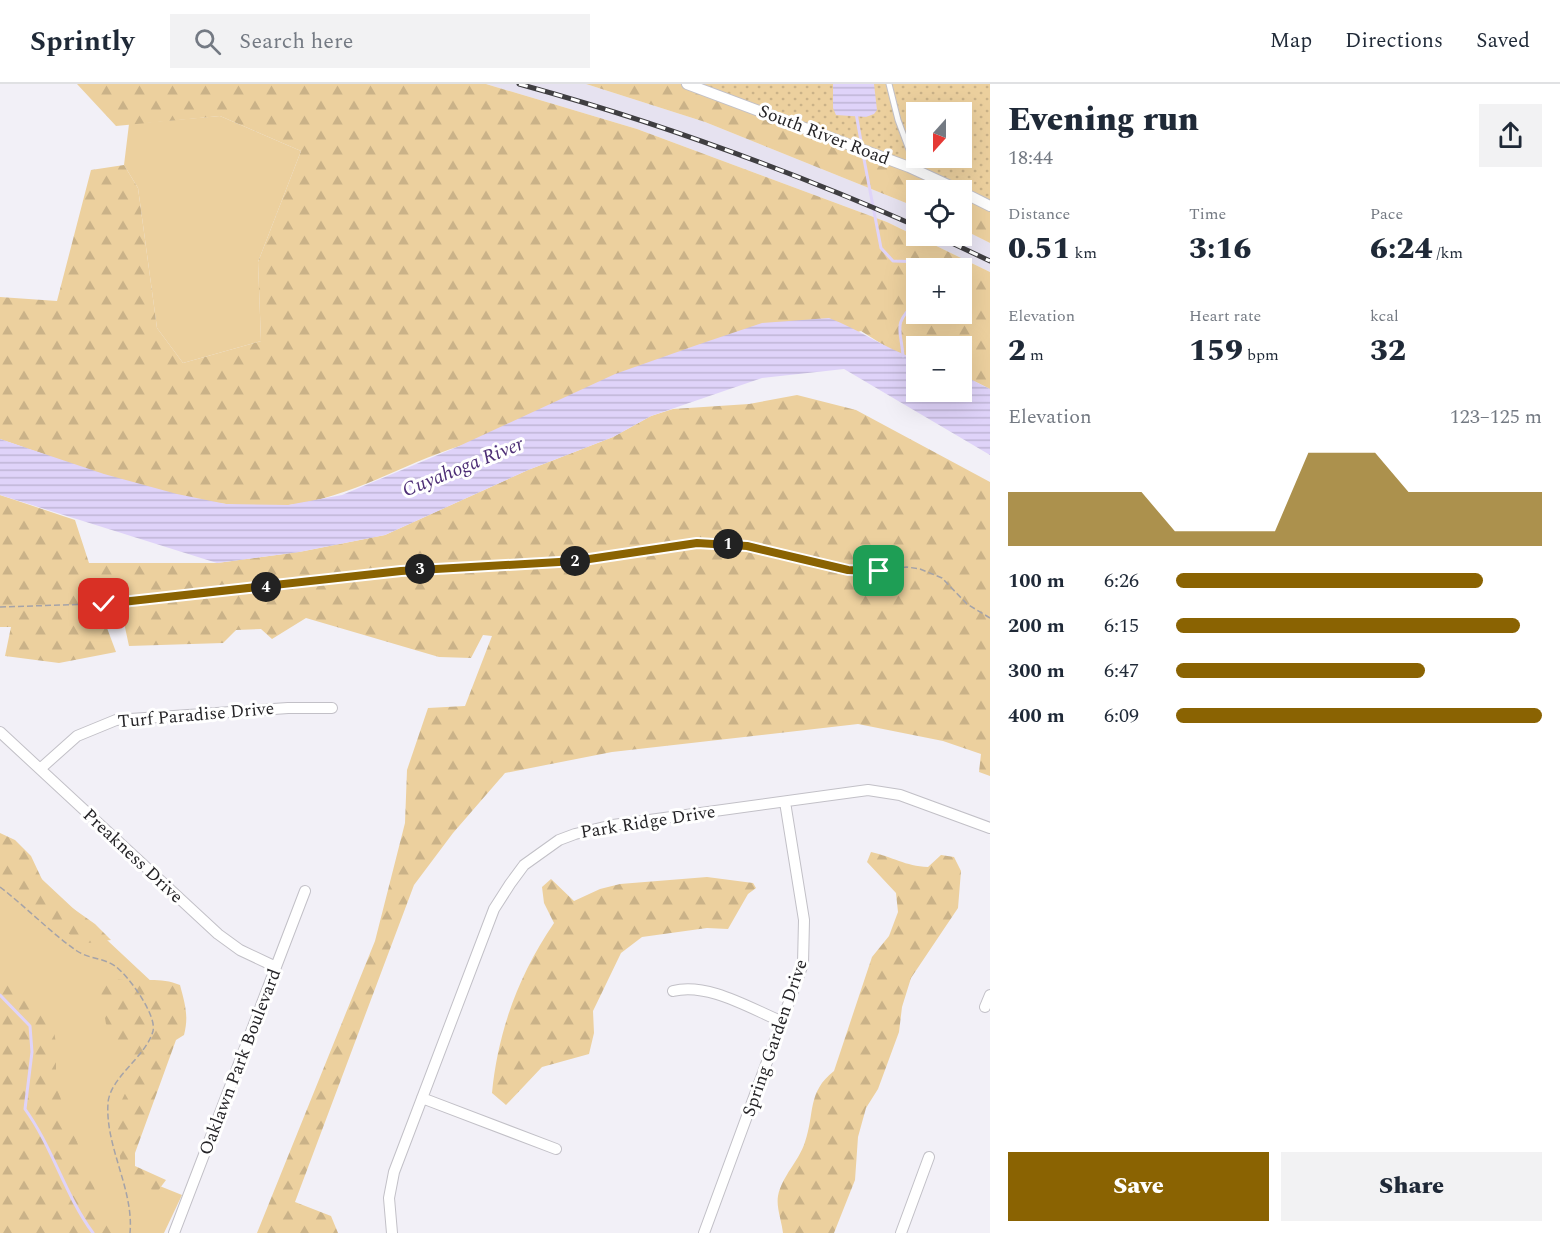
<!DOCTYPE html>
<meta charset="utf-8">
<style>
body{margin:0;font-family:Spectral,serif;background:#f2f2f3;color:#1f2937;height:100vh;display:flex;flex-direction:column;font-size:22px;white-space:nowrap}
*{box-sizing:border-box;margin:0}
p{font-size:20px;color:#747a83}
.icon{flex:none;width:33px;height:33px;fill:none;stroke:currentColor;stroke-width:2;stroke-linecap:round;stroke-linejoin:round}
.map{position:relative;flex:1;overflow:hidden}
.panel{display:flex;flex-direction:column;background:#fff;width:570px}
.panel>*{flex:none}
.needle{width:39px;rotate:201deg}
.fabs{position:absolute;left:906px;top:18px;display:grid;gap:12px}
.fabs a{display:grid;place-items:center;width:66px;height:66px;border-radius:0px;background:#fff;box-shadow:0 6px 24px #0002;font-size:30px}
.pin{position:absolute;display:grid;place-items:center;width:51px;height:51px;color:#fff;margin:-26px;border-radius:12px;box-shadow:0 3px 9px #0006}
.km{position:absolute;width:30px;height:30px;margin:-15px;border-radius:50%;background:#222;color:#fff;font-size:16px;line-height:30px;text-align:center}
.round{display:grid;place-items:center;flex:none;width:63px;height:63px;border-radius:0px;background:#f2f2f3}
.headline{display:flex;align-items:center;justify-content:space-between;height:102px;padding:0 18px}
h1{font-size:33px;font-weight:800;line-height:45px}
.figures{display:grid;grid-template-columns:repeat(3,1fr);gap:9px;height:102px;padding:6px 18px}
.figures div{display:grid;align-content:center}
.figures b{font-size:30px;font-weight:800}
.figures small{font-size:16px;font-weight:400}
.figures p{font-size:16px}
.chart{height:168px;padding:12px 18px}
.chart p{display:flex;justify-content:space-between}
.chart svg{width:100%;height:108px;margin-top:6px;fill:#8a6302;opacity:.7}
.button{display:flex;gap:12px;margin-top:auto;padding:12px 18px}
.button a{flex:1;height:69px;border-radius:0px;background:#8a6302;color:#fff;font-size:24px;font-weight:800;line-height:69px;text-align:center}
.button a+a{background:#f2f2f3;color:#1f2937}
ul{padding:0 18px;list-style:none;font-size:20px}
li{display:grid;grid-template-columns:96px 72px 1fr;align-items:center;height:45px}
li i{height:15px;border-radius:8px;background:#8a6302}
header{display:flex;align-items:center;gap:36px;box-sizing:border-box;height:84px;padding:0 30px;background:#fff;border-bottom:2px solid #e0e1e3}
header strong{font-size:28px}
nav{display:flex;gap:33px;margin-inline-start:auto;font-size:21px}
.search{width:420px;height:54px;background:#f2f2f3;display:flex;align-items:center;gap:15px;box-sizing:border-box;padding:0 21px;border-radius:0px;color:#747a83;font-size:22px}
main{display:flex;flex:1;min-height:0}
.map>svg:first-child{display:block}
</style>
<header>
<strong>Sprintly</strong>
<div class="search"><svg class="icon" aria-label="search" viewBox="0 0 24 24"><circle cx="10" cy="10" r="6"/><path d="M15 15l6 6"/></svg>Search here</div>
<nav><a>Map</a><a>Directions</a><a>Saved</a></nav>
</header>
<main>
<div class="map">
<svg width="990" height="1149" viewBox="0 0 990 1149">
<defs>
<pattern id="forest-firs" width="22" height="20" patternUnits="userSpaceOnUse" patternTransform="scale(1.5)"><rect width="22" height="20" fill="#ecd09e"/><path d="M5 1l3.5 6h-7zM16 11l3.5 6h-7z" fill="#cab288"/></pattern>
<pattern id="park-dots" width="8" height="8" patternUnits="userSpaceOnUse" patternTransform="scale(1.5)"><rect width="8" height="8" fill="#ecd09e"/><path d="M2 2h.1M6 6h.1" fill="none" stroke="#cab288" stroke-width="1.8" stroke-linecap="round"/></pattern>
<pattern id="water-rules" width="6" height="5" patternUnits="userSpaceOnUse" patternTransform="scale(1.5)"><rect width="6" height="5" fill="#dfd3f9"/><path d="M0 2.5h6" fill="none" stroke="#bfb5d5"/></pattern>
</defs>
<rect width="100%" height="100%" fill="#f2f0f7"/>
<path fill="#e6e2f0" d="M 486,0 L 586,0 L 705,38 L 916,123 L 916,152 L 962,152 L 962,145 L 990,159 L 990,188 L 887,138 L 637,45 Z"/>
<path fill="#ecd09e" d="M 220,32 L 301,67 L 258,178 L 261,257 L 183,279 L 157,244 L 138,104 L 124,81 L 129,40 Z
M 0,756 L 184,928 L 125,1088 L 182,1111 L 164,1149 L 0,1149 Z"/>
<path fill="url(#forest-firs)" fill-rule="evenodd" d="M 77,0 L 486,0 L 637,45 L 887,138 L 990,188 L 990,305 L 962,291 L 962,262 L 916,262 L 916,275 L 893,267 L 861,247 C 727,285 593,322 460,362 C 402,380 351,414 289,421 C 198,431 86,384 0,355 L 0,213 L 57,217 L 91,86 L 124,81 L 138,104 L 157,244 L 183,279 L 261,257 L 258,178 L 301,67 L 220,32 L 116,42 ZM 916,184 L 962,184 L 962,230 L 916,230 Z
M 586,0 L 990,0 L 990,159 L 962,145 L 962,106 L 916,106 L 916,123 L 705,38 ZM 916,28 L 962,28 L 962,74 L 916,74 Z
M 797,311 L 856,326 L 990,398 L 990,692 L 979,688 L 981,670 L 943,657 L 858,640 L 612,668 L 505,689 L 453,749 L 414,801 L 295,1118 L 331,1132 L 338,1149 L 257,1149 L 375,857 L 405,739 L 407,686 L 428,624 L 465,622 L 492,552 L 483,551 L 471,574 L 439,573 L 306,534 L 272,555 L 261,545 L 236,546 L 223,559 L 129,562 L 123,534 L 104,536 L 116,568 L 59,579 L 5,572 L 11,543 L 0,543 L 0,411 L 75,436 L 89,479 L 217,479 L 299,468 L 385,451 L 528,386 L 613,353 L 651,332 L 673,325 L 749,320 Z
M 0,749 L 15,756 L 31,772 L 47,806 L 95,840 L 111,856 L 80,860 L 66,847 L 23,822 L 0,801 Z
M 871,768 C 893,773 905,782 928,783 L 941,771 L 954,773 L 961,787 L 958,824 L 911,894 L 902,923 L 899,948 L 878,1005 L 866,1024 L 858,1053 L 855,1096 L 834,1149 L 783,1149 C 782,1138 776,1123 778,1112 C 782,1092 799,1077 805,1058 C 815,1029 807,1008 834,987 L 872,873 L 889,852 L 898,828 L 896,809 L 867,778 Z
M 707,793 L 753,799 L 756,804 L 748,810 L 728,845 L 707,844 L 642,853 L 621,869 L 593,927 L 594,949 L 589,970 L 542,983 L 506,1021 L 492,1009 C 498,947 519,890 554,839 L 544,819 L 542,803 L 551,795 L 574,817 L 600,805 L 620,800 Z
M 0,886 L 52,936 L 56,959 L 56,1002 L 106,1135 L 114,1139 L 119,1149 L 0,1149 Z
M 110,894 C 134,900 157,891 180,901 C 185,920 189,932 184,951 L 176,956 L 135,1069 L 135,1082 L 166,1096 L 157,1108 L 123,1093 L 117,1054 L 118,1024 L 132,995 L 130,975 L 106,940 L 101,909 Z"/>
<path fill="url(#park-dots)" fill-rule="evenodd" d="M 686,0 L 990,0 L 990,122 L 928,92 L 911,76 ZM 916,28 L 962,28 L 962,74 L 916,74 Z"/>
<path fill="url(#water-rules)" d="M 833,0 L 874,0 L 877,26 L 874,30 L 866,33 L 836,31 L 833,24 Z
M 829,234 C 860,246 886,265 916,275 L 916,308 L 962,308 L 962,291 L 990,305 L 990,371 L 844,285 L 762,294 L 651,332 L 613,353 L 528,386 L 385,451 L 299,468 L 217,479 L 0,411 L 0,355 L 104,390 L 177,410 L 226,420 L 288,421 L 342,411 L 457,363 L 615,290 L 697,261 L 762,239 Z"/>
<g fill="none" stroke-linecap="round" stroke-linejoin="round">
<path stroke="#dfd3f9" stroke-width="3" d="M 856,29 L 862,63
M 863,70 L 881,164 L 893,177 L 927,178 L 930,184
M 903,272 C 901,244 892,241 916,218
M 0,911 L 30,942 L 32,968 L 25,1025 C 53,1064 65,1111 93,1149"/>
<defs>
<path id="service" d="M 889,0 L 898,36 L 911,71 L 909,83"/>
<path id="minor" d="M 687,0 L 909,83 L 959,106
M 962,108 L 990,122
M 0,648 L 218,850 L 240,866 L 276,883
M 40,685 L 77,652 L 116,636 L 288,624 L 332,624
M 673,907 C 708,898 751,925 783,938
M 985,923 L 990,911
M 422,1014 L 556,1065
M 174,1149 L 305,807
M 392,1149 L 389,1114 L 394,1088 L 494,825 L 510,800 L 524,781 L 559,756 L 575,750 L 613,741 L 868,706 L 900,711 L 990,744
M 704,1149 L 803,880 L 804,836 L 785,718
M 901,1149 L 929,1073"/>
</defs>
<use href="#service" stroke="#c2c0c7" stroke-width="7"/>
<use href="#minor" stroke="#c2c0c7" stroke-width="12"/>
<path stroke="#a5a3a8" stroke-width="1.5" stroke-dasharray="6 3" stroke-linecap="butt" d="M 0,523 L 124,519 L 401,487 L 576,477 L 658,463 L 711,459 L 766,465 L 861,488 L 907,483 L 920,485 L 942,494 L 967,520 L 990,534
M 0,803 C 26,823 51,849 77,867 C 89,875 104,874 115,882 C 128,891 157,931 153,947 C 146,973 110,993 108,1019 C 105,1063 134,1105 130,1149"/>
<use href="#service" stroke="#fff" stroke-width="5"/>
<use href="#minor" stroke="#fff" stroke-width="10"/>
<defs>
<path id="rail" d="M 519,0 C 655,37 788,86 916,142
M 937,152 L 990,177"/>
</defs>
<use href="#rail" stroke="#3f3e41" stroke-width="5"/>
<use href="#rail" stroke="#fff" stroke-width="3" stroke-dasharray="9" stroke-linecap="butt"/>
</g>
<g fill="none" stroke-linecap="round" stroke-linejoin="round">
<defs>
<path id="route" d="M 104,520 L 401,487 L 576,477 L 697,459 L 747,462 L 848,486 L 879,487"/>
</defs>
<use href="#route" stroke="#fff" stroke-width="12"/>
<use href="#route" stroke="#8a6302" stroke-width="8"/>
</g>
<g text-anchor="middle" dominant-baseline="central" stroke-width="6" stroke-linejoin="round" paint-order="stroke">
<g font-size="18" fill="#252427" stroke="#fff">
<text transform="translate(824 51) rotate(21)">South River Road</text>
<text transform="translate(196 631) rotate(-5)">Turf Paradise Drive</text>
<text transform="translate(648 738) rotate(-9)">Park Ridge Drive</text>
<text transform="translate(133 772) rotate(43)">Preakness Drive</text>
<text transform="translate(775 954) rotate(-71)">Spring Garden Drive</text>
<text transform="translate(240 978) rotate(-69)">Oaklawn Park Boulevard</text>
</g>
<g font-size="20" font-style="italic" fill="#4d2e76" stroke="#fff">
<text transform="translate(463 383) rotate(-22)">Cuyahoga River</text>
</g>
</g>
</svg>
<div class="fabs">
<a><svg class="needle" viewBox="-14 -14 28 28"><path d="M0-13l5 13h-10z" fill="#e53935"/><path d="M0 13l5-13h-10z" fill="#747a83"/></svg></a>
<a><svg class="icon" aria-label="locate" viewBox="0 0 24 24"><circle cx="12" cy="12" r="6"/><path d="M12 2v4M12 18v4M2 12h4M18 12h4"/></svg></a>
<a>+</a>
<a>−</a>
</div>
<div class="pin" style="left:879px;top:487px;background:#1e9e55"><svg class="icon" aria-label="arrive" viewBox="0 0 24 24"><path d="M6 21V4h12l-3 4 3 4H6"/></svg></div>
<div class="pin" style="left:104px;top:520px;background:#d93025"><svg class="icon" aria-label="check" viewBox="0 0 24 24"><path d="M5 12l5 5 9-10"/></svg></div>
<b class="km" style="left:728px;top:460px">1</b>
<b class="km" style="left:575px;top:477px">2</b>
<b class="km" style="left:420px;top:485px">3</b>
<b class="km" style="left:266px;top:503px">4</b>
</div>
<section class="panel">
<div class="headline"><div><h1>Evening run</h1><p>18:44</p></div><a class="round"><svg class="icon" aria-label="share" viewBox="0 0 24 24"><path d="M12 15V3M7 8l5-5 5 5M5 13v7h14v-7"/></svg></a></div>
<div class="figures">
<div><p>Distance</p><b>0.51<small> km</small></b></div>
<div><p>Time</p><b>3:16</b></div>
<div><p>Pace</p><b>6:24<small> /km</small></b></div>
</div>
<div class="figures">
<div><p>Elevation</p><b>2<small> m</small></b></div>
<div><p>Heart rate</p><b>159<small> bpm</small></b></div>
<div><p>kcal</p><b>32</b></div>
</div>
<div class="chart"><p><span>Elevation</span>123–125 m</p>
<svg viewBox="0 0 160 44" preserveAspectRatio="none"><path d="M0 44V22L10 22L20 22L30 22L40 22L50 38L60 38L70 38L80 38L90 6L100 6L110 6L120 22L130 22L140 22L150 22L160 22V44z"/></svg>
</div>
<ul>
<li><b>100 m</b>6:26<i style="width:84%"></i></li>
<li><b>200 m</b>6:15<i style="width:94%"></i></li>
<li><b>300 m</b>6:47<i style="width:68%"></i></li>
<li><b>400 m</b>6:09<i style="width:100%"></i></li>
</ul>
<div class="button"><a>Save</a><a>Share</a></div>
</section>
</main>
